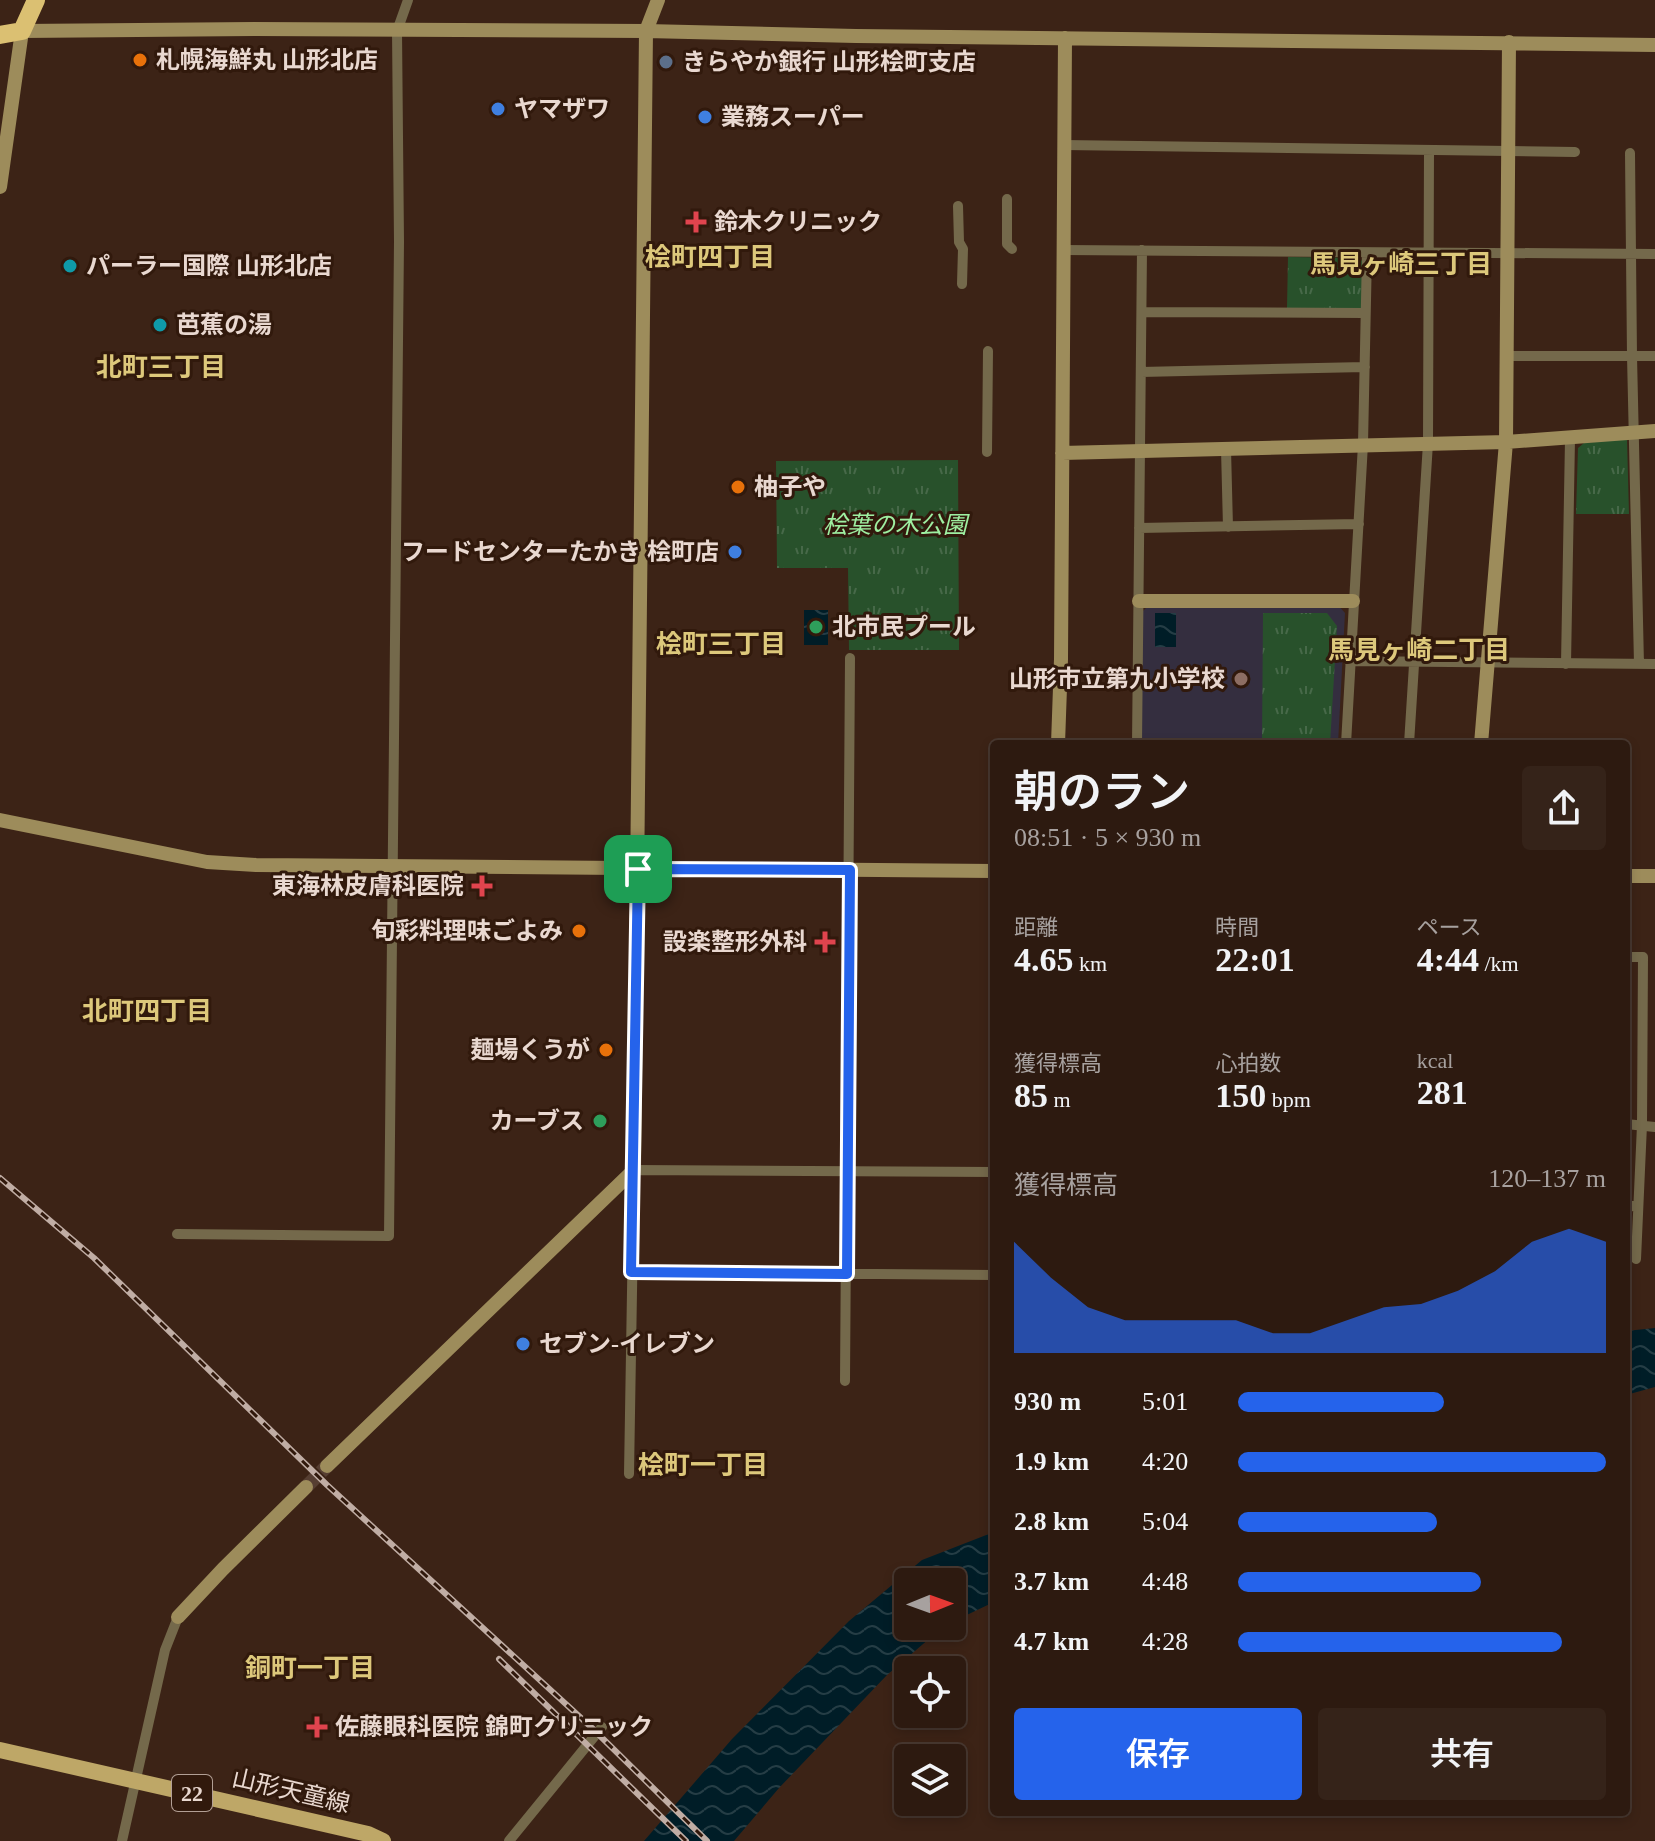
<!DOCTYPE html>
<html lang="ja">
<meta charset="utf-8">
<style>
body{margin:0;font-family:"Times New Roman","Noto Sans JP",serif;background:#352319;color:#f1f3f6;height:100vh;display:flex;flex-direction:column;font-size:30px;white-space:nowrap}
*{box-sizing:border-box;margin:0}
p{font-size:26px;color:#a7a19f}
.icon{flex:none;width:44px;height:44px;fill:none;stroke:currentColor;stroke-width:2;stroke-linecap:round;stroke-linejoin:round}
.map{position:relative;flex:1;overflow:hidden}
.details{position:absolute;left:990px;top:740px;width:640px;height:1076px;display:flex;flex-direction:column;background:#2d1a10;border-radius:8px;box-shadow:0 4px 12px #0003,0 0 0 2px #483830}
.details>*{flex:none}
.needle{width:52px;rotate:89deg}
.fabs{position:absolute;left:894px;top:1568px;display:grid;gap:16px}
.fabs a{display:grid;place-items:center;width:72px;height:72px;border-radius:8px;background:#2d1a10;box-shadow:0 4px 12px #0003,0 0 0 2px #483830;font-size:40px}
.pin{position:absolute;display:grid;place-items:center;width:68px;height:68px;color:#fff;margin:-34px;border-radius:16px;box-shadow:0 4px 12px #0006}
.round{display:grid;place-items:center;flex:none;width:84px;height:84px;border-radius:8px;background:#352319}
.overview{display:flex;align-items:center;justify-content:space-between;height:136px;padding:0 24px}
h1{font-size:44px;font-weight:600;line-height:60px}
.metrics{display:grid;grid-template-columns:repeat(3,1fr);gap:12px;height:136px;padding:8px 24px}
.metrics div{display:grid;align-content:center}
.metrics b{font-size:34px;font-weight:600}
.metrics small{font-size:22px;font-weight:400}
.metrics p{font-size:22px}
.chart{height:224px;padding:16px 24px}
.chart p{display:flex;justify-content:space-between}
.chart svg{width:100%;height:144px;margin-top:8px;fill:#2563eb;opacity:.7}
.button{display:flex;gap:16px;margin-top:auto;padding:16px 24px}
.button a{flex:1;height:92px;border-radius:8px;background:#2563eb;color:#fff;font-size:32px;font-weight:600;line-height:92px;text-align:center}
.button a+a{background:#352319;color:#f1f3f6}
ul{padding:0 24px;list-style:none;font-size:26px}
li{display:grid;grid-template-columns:128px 96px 1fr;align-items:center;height:60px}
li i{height:20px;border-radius:10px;background:#2563eb}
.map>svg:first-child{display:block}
</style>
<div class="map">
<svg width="1655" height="1841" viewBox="0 0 1655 1841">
<defs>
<pattern id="grass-tufts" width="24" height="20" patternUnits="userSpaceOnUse" patternTransform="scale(2)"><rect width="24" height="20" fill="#28512b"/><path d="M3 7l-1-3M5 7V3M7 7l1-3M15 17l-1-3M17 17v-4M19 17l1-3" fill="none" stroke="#476949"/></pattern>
<pattern id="water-waves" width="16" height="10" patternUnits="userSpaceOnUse" patternTransform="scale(2)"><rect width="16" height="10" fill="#001d27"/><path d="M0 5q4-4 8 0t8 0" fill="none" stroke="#253d45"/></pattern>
</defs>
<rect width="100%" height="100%" fill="#3c2316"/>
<path fill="#342e3f" d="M 1338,605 L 1345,613 L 1338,744 L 1140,744 L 1142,612 L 1148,606 Z"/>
<path fill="url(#grass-tufts)" d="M 1288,257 L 1359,258 L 1364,263 L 1364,308 L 1287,308 Z
M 1627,439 L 1629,514 L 1576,514 L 1578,448 L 1584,443 Z
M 958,460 L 959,650 L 849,650 L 848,568 L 777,568 L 776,461 Z
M 1263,613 L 1327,613 L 1337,626 L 1330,744 L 1262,744 Z"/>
<path fill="url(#water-waves)" d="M 804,610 L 828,610 L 828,645 L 804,645 Z
M 1155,613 L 1176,613 L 1176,647 L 1155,647 Z
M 1655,1328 L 1655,1387 L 1626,1395 L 1626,1331 Z
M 994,1532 L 994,1602 L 952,1622 L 952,1582 L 908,1582 L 908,1626 L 944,1626 L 887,1675 L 779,1788 L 734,1841 L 644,1841 L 732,1739 L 849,1621 L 922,1560 Z"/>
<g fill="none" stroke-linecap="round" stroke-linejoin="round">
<path stroke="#563e32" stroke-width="14" stroke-dasharray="14 7" stroke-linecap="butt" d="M 306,1487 L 327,1466"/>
<path stroke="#74694b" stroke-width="10" d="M 1063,145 L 1575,152
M 1630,153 L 1632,356 L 1639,664
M 1007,199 L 1007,244 L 1012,249
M 958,206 L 959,242 L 963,249 L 962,284
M 1063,250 L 1655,254
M 1142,312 L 1365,313
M 1506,356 L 1655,356
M 1141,372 L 1365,367
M 1226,449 L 1228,527
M 987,452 L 988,351
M 1139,528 L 1359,524
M 1349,661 L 1655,664
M 1566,664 L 1570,439
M 1137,744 L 1142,250
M 1346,744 L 1363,444 L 1367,253
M 1409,744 L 1428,443 L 1429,150
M 1626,957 L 1643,957 L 1642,1125 L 1636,1259
M 1626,1124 L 1655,1127
M 1626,1205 L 1638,1207
M 177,1234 L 389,1236 L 399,242 L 397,31 L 408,0
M 631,1272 L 994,1275
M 845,1381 L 850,658
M 629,1474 L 634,1170 L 994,1172
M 122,1841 L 165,1650 L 178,1617
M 509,1841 L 602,1727"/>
<path stroke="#9d8c5b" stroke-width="14" d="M 0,187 L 22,31 L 254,29 L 646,31 L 856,36 L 1655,45
M 1062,453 L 1506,442 L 1655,431
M 1139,601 L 1353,601
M 1058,744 L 1061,659 L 1065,38
M 1481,744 L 1506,442 L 1509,42
M 0,820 L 207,862 L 256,865 L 994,871
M 1626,876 L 1655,876
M 327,1466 L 634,1170 L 646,31 L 658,0
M 178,1617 L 223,1569 L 306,1487"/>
<path stroke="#bea767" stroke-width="16" d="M 0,1750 L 298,1818 L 368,1834 L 383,1841"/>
<path stroke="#dbc072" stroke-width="18" d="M 0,35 L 22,31 L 36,0"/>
<defs>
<path id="rail" d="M 0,1178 L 94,1258 L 327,1485 L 592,1728 L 707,1841
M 499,1659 L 686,1841"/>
</defs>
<use href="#rail" stroke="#c0ada4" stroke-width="6"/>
<use href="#rail" stroke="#31190c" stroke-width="3" stroke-dasharray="9" stroke-linecap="butt"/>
</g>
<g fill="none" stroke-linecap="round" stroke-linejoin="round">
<defs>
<path id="route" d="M 638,869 L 850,870 L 847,1274 L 631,1272 Z"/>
</defs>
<use href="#route" stroke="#fff" stroke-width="16"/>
<use href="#route" stroke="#2563eb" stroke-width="10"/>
</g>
<g fill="#e8710a" stroke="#31190c" stroke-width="3">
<circle cx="140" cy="60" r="8"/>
<circle cx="738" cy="487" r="8"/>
<circle cx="579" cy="931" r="8"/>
<circle cx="606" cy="1050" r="8"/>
</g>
<circle fill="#5c6f8a" stroke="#31190c" stroke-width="3" cx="666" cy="62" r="8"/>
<g fill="#3f7fe0" stroke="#31190c" stroke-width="3">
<circle cx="498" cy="109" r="8"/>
<circle cx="705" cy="117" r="8"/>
<circle cx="735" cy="552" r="8"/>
<circle cx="523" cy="1344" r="8"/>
</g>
<g fill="#e0444e" stroke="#31190c" stroke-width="3">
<path d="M692 210h8v8h8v8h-8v8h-8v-8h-8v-8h8z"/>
<path d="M478 874h8v8h8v8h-8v8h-8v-8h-8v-8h8z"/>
<path d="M821 930h8v8h8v8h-8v8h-8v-8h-8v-8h8z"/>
<path d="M313 1715h8v8h8v8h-8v8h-8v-8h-8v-8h8z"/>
</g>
<g fill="#0f9aa8" stroke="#31190c" stroke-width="3">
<circle cx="70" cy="266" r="8"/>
<circle cx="160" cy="325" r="8"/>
</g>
<g fill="#2e9e5b" stroke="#31190c" stroke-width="3">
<circle cx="816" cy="627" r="8"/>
<circle cx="600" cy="1121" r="8"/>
</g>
<circle fill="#8d6e63" stroke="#31190c" stroke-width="3" cx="1241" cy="679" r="8"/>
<g text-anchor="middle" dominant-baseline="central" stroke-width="6" stroke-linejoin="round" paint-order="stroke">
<rect fill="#31190c" stroke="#b29f95" stroke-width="2" x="172" y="1775" width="40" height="36" rx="6"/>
<g font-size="22" font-weight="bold" fill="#e9d8d0">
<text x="192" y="1793">22</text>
</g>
<g font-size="24" font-weight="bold" fill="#e9d8d0" stroke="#31190c" text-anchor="start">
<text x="156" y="60">札幌海鮮丸 山形北店</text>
<text x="682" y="62">きらやか銀行 山形桧町支店</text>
<text x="514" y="109">ヤマザワ</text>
<text x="721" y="117">業務スーパー</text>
<text x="714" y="222">鈴木クリニック</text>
<text x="86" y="266">パーラー国際 山形北店</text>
<text x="176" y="325">芭蕉の湯</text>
<text x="754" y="487">柚子や</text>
<text x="719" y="552" text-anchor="end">フードセンターたかき 桧町店</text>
<text x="832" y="627">北市民プール</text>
<text x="1225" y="679" text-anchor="end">山形市立第九小学校</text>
<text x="464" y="886" text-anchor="end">東海林皮膚科医院</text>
<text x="563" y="931" text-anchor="end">旬彩料理味ごよみ</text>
<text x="807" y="942" text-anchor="end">設楽整形外科</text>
<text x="590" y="1050" text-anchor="end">麺場くうが</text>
<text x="584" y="1121" text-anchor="end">カーブス</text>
<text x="539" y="1344">セブン-イレブン</text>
<text x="335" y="1727">佐藤眼科医院 錦町クリニック</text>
</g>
<g font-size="24" font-style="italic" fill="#9eefa1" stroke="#31190c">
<text x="895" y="525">桧葉の木公園</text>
</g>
<g font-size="24" fill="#e9d8d0" stroke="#31190c">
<text transform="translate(291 1791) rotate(13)">山形天童線</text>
</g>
<g font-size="26" font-weight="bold" fill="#ddc87b" stroke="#31190c">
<text x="710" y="257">桧町四丁目</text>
<text x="1401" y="264">馬見ヶ崎三丁目</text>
<text x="161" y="367">北町三丁目</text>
<text x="721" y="644">桧町三丁目</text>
<text x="1419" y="650">馬見ヶ崎二丁目</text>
<text x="147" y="1011">北町四丁目</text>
<text x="703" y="1465">桧町一丁目</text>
<text x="310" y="1668">銅町一丁目</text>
</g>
</g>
</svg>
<div class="fabs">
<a><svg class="needle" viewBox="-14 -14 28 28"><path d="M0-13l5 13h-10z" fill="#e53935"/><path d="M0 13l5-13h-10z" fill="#a7a19f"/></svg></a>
<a><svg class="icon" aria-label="locate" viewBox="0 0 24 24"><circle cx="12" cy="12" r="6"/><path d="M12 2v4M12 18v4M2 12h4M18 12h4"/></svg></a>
<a><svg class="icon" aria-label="layers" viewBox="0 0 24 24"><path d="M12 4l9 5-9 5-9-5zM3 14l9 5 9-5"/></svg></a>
</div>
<div class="pin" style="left:638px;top:869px;background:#1e9e55"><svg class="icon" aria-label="arrive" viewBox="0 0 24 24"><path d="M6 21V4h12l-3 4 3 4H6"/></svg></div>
<section class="details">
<div class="overview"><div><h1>朝のラン</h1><p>08:51 · 5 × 930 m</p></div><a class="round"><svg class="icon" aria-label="share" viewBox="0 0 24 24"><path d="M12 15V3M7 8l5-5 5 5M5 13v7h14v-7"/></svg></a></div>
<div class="metrics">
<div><p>距離</p><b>4.65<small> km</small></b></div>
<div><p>時間</p><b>22:01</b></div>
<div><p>ペース</p><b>4:44<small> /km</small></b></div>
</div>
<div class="metrics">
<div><p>獲得標高</p><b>85<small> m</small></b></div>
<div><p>心拍数</p><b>150<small> bpm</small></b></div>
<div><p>kcal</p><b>281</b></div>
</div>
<div class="chart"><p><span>獲得標高</span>120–137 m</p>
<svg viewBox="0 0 160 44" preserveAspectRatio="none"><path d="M0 44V10L10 21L20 30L30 34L40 34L50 34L60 34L70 38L80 38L90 34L100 30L110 29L120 25L130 19L140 10L150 6L160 10V44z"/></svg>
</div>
<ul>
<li><b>930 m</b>5:01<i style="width:56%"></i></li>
<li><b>1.9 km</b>4:20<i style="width:100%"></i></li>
<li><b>2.8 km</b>5:04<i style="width:54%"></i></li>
<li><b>3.7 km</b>4:48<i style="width:66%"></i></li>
<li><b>4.7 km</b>4:28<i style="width:88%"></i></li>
</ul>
<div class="button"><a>保存</a><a>共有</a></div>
</section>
</div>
